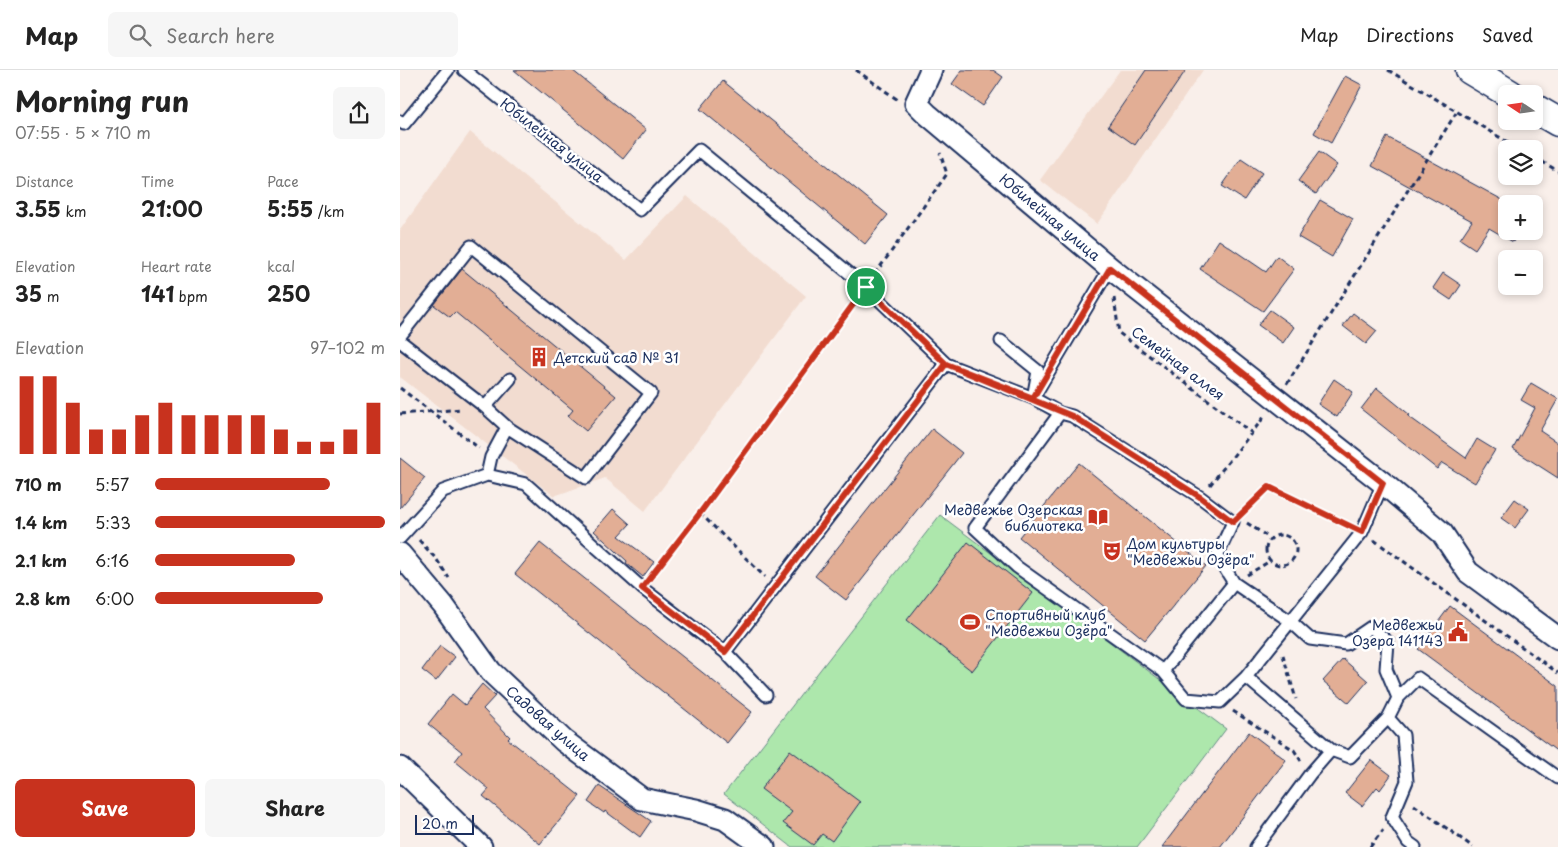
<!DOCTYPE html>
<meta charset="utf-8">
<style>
body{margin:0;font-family:"Playpen Sans",sans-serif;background:#f6f6f6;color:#222;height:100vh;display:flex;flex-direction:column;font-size:19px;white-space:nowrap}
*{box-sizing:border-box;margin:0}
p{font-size:16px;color:#767676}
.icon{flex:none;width:28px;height:28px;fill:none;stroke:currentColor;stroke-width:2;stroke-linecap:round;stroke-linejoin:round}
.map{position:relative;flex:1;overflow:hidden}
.panel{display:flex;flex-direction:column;background:#fff;width:400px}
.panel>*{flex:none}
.needle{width:32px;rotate:283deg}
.buttons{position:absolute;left:1098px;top:15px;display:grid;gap:10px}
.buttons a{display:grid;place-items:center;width:45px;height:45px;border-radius:8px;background:#fff;box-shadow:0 2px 8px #0003;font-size:25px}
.scale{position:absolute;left:15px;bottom:12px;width:59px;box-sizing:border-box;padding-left:5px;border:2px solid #1b2f5e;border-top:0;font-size:14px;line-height:18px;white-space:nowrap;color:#1b2f5e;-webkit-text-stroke:4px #fff;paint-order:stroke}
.pin{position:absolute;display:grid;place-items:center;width:42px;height:42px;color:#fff;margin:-21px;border:2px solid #fff;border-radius:50%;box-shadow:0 1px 5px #0007}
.round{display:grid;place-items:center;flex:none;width:52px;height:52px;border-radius:8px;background:#f6f6f6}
.head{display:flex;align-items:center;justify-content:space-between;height:85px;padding:0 15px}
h1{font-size:28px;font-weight:700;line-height:38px}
.stats{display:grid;grid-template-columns:repeat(3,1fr);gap:8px;height:85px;padding:5px 15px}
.stats div{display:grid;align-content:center}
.stats b{font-size:21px;font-weight:700}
.stats small{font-size:14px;font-weight:400}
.stats p{font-size:14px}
.chart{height:140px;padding:10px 15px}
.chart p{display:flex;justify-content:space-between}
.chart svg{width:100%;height:90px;margin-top:5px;stroke:#c8321e;stroke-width:6}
.primary-button{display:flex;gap:10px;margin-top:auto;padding:10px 15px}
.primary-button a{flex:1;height:58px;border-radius:8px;background:#c8321e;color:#fff;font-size:20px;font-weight:700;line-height:58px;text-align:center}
.primary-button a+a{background:#f6f6f6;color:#222}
ul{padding:0 15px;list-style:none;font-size:16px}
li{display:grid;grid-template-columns:80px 60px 1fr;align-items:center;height:38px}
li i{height:12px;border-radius:6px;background:#c8321e}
header{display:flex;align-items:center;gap:30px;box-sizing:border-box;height:70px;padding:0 25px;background:#fff;border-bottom:1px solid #e0e0e0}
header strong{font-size:24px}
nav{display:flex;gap:28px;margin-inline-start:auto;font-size:18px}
.search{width:350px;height:45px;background:#f6f6f6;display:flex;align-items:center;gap:12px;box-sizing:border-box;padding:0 18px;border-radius:8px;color:#767676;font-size:19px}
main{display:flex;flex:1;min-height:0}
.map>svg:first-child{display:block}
</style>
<header>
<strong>Map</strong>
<div class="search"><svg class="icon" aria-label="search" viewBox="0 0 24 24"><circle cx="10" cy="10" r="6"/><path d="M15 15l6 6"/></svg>Search here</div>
<nav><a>Map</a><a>Directions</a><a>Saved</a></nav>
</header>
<main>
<section class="panel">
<div class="head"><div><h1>Morning run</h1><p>07:55 · 5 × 710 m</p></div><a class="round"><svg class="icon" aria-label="share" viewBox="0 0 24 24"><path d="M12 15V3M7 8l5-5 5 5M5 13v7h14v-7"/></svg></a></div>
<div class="stats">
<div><p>Distance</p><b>3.55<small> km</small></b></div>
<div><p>Time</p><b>21:00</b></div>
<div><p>Pace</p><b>5:55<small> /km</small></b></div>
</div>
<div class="stats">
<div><p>Elevation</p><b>35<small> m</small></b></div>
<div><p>Heart rate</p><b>141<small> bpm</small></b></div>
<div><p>kcal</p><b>250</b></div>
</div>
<div class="chart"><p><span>Elevation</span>97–102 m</p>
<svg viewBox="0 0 160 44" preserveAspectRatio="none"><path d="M5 44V6M15 44V6M25 44V19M35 44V32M45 44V32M55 44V25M65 44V19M75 44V25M85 44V25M95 44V25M105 44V25M115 44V32M125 44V38M135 44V38M145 44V32M155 44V19"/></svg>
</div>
<ul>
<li><b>710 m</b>5:57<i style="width:76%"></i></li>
<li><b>1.4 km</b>5:33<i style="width:100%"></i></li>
<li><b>2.1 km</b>6:16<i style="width:61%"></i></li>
<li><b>2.8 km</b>6:00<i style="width:73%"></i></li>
</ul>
<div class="primary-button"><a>Save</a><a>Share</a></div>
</section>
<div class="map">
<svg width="1158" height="777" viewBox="0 0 1158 777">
<rect width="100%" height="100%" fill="#f9efea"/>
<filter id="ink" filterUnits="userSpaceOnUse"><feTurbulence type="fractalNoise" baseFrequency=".02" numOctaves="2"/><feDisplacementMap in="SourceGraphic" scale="10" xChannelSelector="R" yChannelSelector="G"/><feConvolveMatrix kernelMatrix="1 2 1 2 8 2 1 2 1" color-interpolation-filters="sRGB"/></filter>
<g filter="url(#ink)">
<path fill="#f2dcd0" d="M 720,0 L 803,0 L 697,154 L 640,110 Z
M 70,62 L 226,190 L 287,126 L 406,226 L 245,441 L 205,408 L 154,426 L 0,307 L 0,160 Z"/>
<path fill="#ade7ac" stroke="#648b85" d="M 540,445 L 826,659 L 737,777 L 392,777 L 324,724 Z"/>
<path fill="#e2ae95" stroke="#1b2f5e" d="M 114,0 L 172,0 L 246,60 L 223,89 Z
M 562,0 L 593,0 L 603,7 L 583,36 L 552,14 Z
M 746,0 L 786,0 L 735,75 L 708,56 Z
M 945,6 L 962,15 L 931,73 L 914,63 Z
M 323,11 L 488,145 L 465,174 L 300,39 Z
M 987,67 L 1110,134 L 1106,134 L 1106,161 L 1118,161 L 1113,172 L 1089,158 L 1075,179 L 1060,169 L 1072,151 L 972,96 Z
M 919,82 L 937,95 L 916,124 L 898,111 Z
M 841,89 L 862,103 L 844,130 L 822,116 Z
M 920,130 L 953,149 L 932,187 L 898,167 Z
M 819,170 L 866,202 L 877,186 L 894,199 L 863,241 L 800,199 Z
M 62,199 L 216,326 L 186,361 L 168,346 L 173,340 L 55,242 L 50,247 L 34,235 Z
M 1043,203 L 1061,215 L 1051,230 L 1033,218 Z
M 870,240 L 894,257 L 883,273 L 858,255 Z
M 953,243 L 977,261 L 966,274 L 943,256 Z
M 934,309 L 953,322 L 937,347 L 918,334 Z
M 1131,313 L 1158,329 L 1140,361 L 1158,373 L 1158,408 L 1113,379 L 1135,338 L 1121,330 Z
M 977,318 L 1010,345 L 1008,346 L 1066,388 L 1077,369 L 1095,380 L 1075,413 L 1042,393 L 1037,399 L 961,339 Z
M 532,359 L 562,383 L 446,530 L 415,506 Z
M 0,388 L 25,408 L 0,438 Z
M 679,393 L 806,496 L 745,570 L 619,467 Z
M 1115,429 L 1129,439 L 1115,458 L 1101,448 Z
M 213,439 L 230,454 L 219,466 L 254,492 L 243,507 L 226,493 L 227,491 L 194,461 Z
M 568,472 L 633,523 L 572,601 L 507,550 Z
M 140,473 L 352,642 L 327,673 L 115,504 Z
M 1050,536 L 1158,616 L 1158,682 L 1018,579 Z
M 40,576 L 55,587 L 36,611 L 22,600 Z
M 943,589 L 968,611 L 949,633 L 923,611 Z
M 82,614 L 95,626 L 83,639 L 110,667 L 108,669 L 180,726 L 140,774 L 83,726 L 89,719 L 55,691 L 62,682 L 28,654 L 52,624 L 65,635 Z
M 849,662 L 886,690 L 820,777 L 762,777 Z
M 390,680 L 460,732 L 432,771 L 422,764 L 413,775 L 383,753 L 392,742 L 361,719 Z
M 971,690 L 991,705 L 980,720 L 977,717 L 962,736 L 945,723 Z
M 199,716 L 251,751 L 240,767 L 205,741 L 204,743 L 188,732 Z"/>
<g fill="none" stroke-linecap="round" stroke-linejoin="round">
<defs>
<path id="service" d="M 64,0 L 240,140 L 299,80 L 466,217 L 546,294 L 325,582 L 366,625
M 0,51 L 4,54 L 48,0
M 0,266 L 71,176 L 251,323 L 186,408 L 107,357
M 0,271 L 85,337
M 601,271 L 638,301 L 633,328 L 660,343 L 575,458 L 617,497 L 763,601 L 834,513 L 817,486 L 833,452 L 800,427 L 672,346 L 660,343
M 546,294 L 633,328 L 710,198
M 87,405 L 91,387 L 107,357 L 85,337 L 110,309
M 0,468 L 43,421 L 87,405 L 126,414 L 242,518 L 325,582
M 834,513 L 890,551 L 910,569 L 946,574 L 971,557 L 988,572 L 986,599 L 998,628
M 763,601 L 786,629 L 820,632 L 846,607 L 962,462 L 983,413
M 846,607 L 931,680 L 910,704 L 856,777
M 988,648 L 1003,665 L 1007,711 L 992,747 L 1008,772 L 1015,777
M 931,680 L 950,687 L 988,648 L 998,628 L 1018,608 L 1158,708"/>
<path id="minor" d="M 531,0 L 516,33 L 527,44 L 710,198 L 983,413 L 1042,463 L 1068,502 L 1158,568
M 0,484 L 43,535 L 91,602 L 164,671 L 242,729 L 296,740 L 325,749 L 364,777
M 0,698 L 81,777"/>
<path id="primary" d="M 1070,0 L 1110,24
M 1134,38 L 1158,52"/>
</defs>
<use href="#service" stroke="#1b2f5e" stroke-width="15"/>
<use href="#minor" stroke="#1b2f5e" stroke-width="25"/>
<use href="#primary" stroke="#1b2f5e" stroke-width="31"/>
<path stroke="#1b2f5e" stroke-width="3" stroke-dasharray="5 4" stroke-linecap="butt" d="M 456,0 L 498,30
M 988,0 L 1119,79
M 1134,87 L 1158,101
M 475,204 L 547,104 L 540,83
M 714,228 L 719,263 L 852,363
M 887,314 L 1056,43
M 0,318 L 79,378
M 0,344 L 62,339
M 810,415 L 865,346
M 300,443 L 365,507
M 842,443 L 869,417 L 950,456
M 847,453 L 871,469
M866 480a15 15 0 1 1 30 0a15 15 0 1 1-30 0Z
M 19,470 L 37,490 L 49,508
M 974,470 L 1158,603
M 847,505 L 870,491
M 250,507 L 300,443 L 458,228
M 883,585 L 896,629
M 833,641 L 894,680 L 901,691
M 1014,735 L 1073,777
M 970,777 L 983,760"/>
<use href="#service" stroke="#fff" stroke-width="11"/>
<use href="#minor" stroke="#fff" stroke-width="21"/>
<use href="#primary" stroke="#fff" stroke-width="28"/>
</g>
</g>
<g fill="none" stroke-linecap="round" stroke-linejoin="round" filter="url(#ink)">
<defs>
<path id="route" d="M 466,217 L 300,443 L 242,518 L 325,582 L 546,294 L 672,346 L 800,427 L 833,452 L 869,417 L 962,462 L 983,413 L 710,198 L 633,328 L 546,294 L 466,217"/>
</defs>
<use href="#route" stroke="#fff" stroke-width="10"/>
<use href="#route" stroke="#c8321e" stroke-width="6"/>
</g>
<defs>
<symbol id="building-bare" viewBox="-9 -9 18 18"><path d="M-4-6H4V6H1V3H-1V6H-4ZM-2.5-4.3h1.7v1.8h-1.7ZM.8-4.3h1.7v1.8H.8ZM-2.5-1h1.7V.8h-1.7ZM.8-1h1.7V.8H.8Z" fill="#c8321e" stroke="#fff" stroke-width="2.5" paint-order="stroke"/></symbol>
<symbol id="library-bare" viewBox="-9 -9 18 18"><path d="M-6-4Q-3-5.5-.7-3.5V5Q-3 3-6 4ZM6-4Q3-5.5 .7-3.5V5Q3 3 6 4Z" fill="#c8321e" stroke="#fff" stroke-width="2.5" paint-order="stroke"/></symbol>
<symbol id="theatre-bare" viewBox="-9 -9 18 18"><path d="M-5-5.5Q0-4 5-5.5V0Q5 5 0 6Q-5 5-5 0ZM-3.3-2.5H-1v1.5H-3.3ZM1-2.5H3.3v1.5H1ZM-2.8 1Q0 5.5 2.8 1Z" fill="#c8321e" stroke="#fff" stroke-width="2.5" paint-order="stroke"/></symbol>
<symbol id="stadium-bare" viewBox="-9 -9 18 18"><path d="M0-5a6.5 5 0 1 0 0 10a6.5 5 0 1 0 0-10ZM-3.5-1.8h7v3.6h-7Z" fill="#c8321e" stroke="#fff" stroke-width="2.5" paint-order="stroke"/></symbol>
<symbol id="civic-bare" viewBox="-9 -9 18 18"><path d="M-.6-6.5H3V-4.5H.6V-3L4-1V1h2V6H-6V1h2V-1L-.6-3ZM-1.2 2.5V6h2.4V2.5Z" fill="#c8321e" stroke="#fff" stroke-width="2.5" paint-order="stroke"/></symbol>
</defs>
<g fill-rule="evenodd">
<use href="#building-bare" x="125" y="273" width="28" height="28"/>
<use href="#library-bare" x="684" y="433" width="28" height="28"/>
<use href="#theatre-bare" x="698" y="467" width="28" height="28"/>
<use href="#stadium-bare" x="556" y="538" width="28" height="28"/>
<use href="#civic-bare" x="1044" y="548" width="28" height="28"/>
</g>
<g text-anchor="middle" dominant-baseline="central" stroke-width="5" stroke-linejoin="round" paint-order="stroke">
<g font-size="14" fill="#1b2f5e" stroke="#fff">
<text transform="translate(152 70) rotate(38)">Юбилейная улица</text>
<text transform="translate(650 147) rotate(40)">Юбилейная улица</text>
<text transform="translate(778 293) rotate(37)">Семейная аллея</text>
<text transform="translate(148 653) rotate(41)">Садовая улица</text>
</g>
<g font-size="14" fill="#1b2f5e" stroke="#fff" text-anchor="start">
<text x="154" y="287">Детский сад № 31</text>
<text x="683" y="439" text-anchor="end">Медвежье Озерская<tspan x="683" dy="16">библиотека</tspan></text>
<text x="727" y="473">Дом культуры<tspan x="727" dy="16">"Медвежьи Озёра"</tspan></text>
<text x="585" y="544">Спортивный клуб<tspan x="585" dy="16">"Медвежьи Озёра"</tspan></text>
<text x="1043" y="554" text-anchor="end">Медвежьи<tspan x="1043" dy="16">Озера 141143</tspan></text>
</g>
</g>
</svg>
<div class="buttons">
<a><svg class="needle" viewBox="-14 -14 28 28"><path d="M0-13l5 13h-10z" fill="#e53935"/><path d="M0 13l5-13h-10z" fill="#767676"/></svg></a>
<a><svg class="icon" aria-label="layers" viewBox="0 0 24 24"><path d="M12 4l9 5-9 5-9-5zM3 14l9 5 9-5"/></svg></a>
<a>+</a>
<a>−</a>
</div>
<div class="scale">20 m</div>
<div class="pin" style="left:466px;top:217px;background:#1e9e55"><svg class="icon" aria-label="arrive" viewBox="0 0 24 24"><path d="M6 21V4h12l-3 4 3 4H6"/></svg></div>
</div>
</main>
